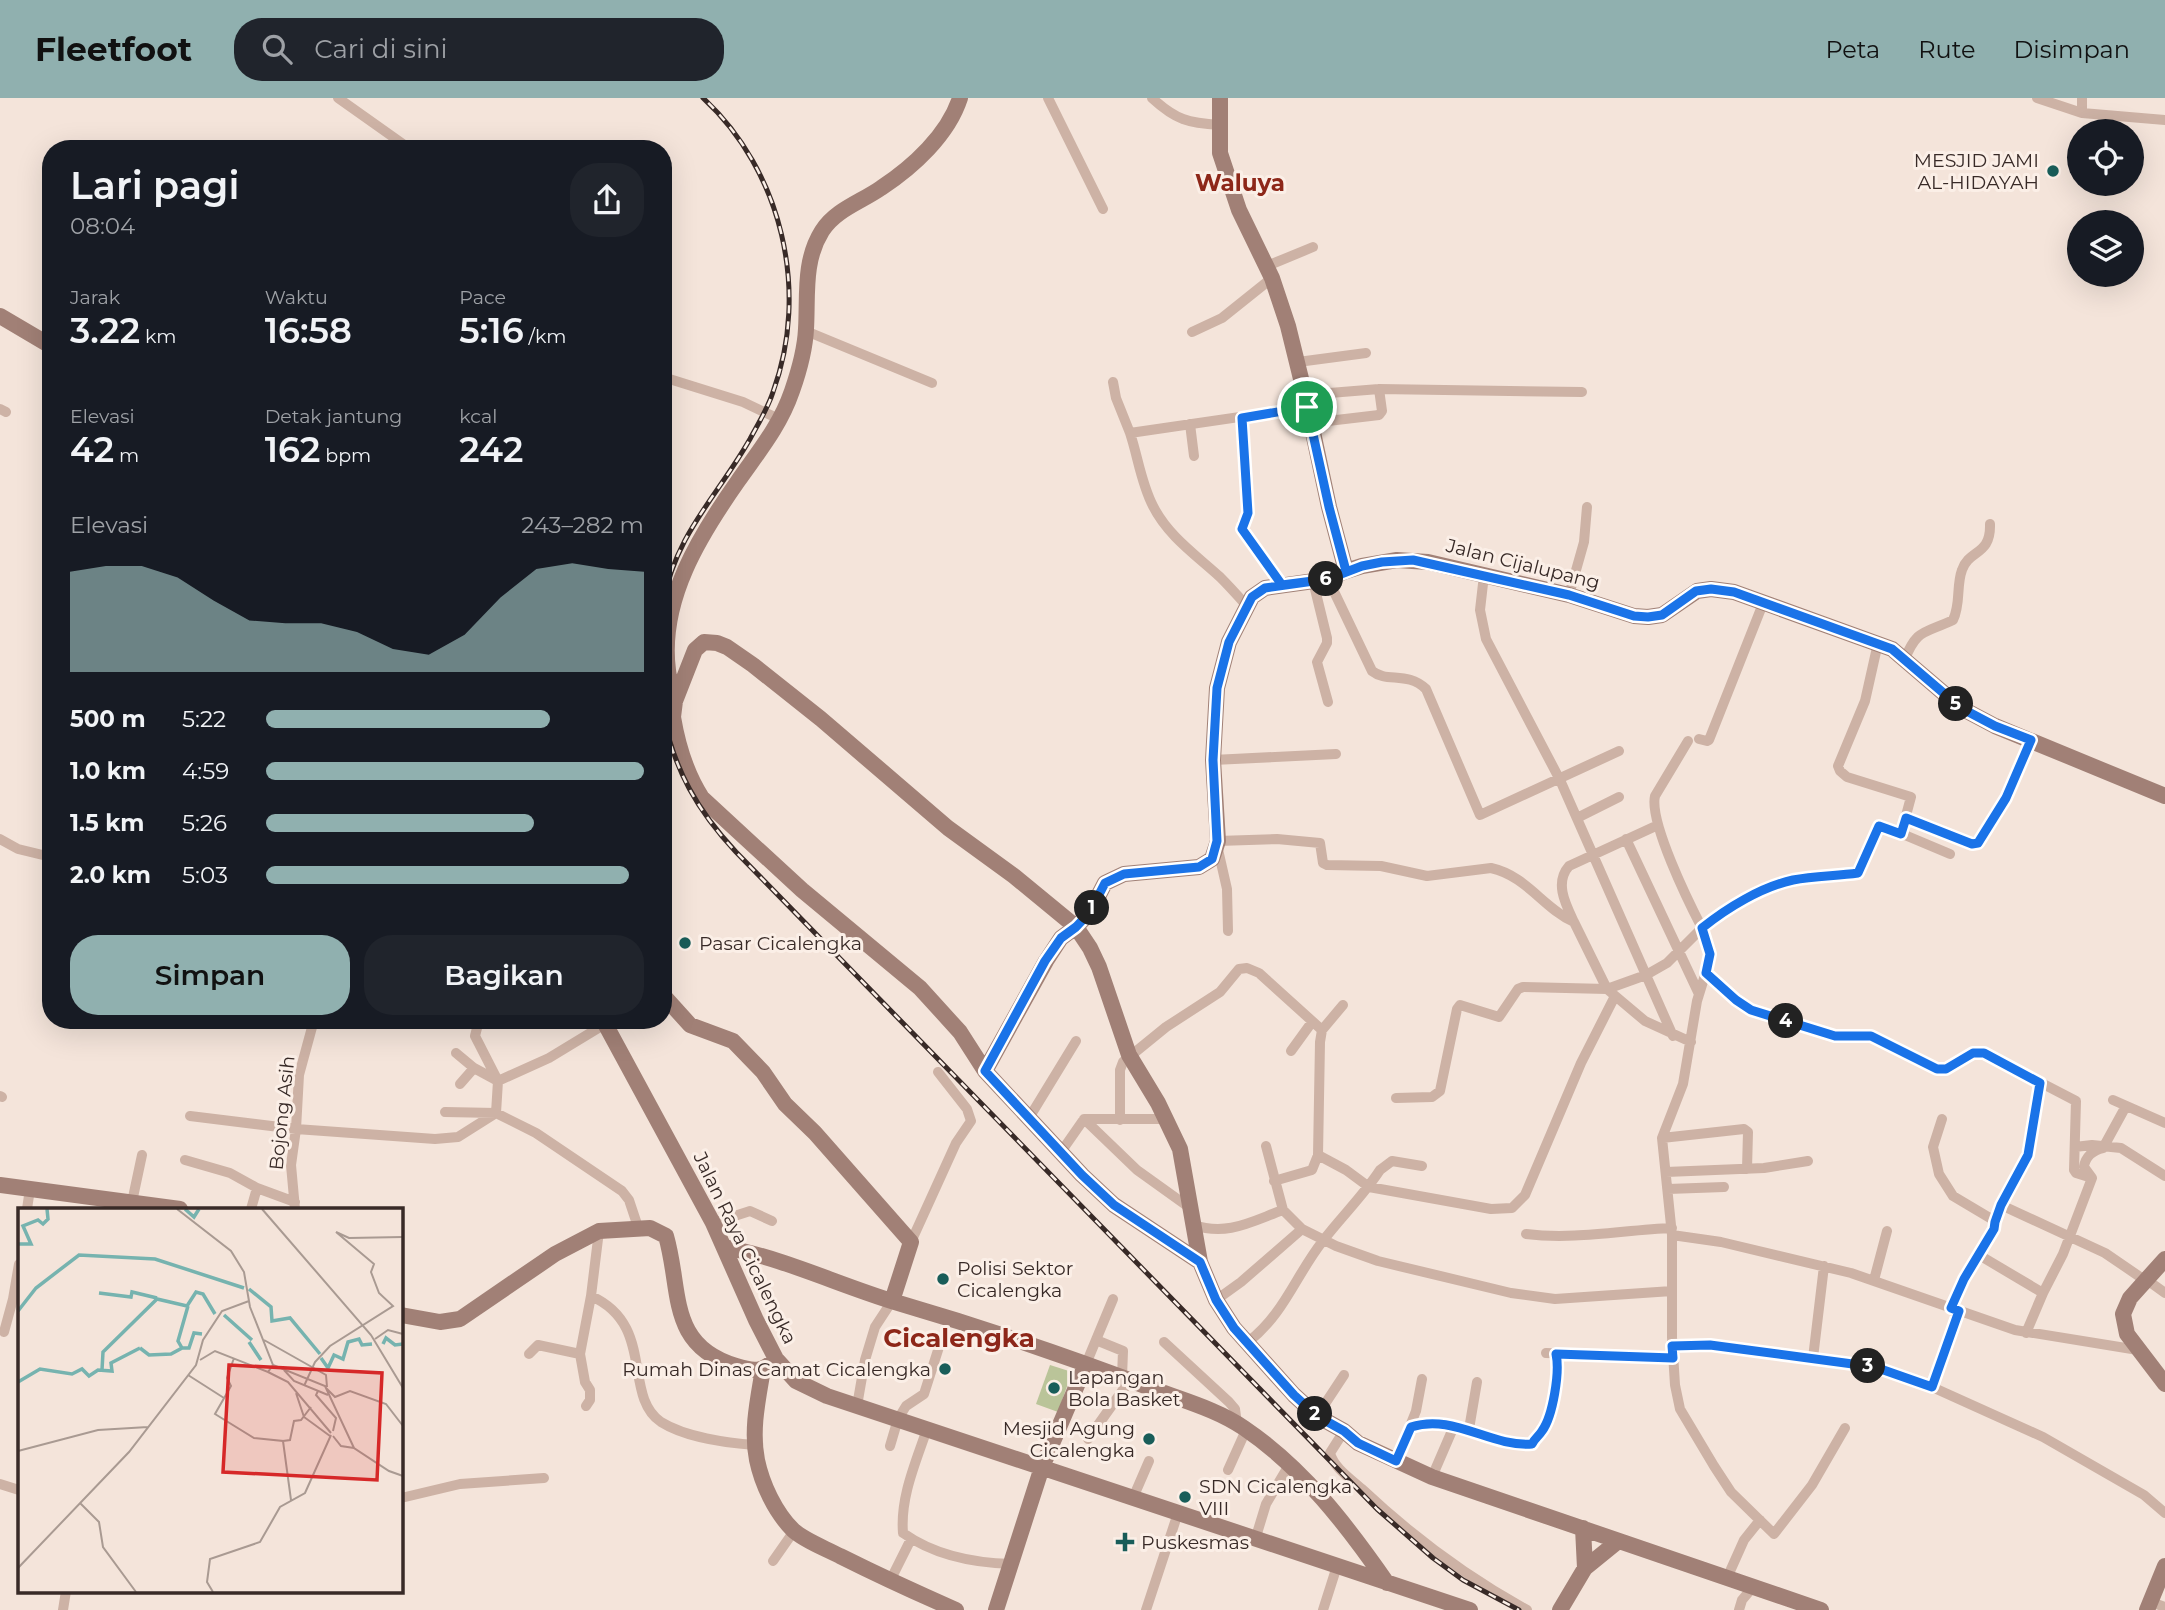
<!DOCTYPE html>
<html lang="id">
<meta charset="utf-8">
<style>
body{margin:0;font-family:Montserrat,sans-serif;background:#20242c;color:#f1f3f6;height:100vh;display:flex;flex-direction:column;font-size:26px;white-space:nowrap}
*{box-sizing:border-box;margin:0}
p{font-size:23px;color:#9ea1a6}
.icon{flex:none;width:38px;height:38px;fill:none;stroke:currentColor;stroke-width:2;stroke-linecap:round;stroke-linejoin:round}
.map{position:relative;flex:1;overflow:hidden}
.side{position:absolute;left:42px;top:42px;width:630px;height:889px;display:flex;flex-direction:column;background:#171b24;border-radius:28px;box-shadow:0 7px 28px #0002}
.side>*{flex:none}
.tools{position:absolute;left:2067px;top:21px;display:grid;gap:14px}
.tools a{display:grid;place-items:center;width:77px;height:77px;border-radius:50%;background:#171b24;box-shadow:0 7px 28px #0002;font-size:35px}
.pin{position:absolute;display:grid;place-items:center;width:60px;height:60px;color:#fff;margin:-30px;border:4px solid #fff;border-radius:50%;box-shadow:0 2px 7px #0007}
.km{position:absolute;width:35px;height:35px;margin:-18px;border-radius:50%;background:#222;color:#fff;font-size:19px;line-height:35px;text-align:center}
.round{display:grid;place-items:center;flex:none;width:74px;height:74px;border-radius:28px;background:#20242c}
.overview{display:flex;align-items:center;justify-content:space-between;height:119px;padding:0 28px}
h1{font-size:38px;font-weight:600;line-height:52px}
.figures{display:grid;grid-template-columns:repeat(3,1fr);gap:10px;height:119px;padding:7px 28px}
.figures div{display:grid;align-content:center}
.figures b{font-size:35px;font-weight:600}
.figures small{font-size:19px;font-weight:400}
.figures p{font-size:19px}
.chart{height:196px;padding:14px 28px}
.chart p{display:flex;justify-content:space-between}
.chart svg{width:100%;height:126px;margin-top:7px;fill:#90b0af;opacity:.7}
.button{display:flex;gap:14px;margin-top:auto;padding:14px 28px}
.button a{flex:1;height:80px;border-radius:28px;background:#90b0af;color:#111;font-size:28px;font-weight:600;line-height:80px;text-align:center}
.button a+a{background:#20242c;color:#f1f3f6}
ul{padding:0 28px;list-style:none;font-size:23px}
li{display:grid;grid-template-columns:112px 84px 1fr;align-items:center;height:52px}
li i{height:18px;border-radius:9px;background:#90b0af}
header{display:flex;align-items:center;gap:42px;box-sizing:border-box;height:98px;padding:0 35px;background:#90b0af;color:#111}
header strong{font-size:33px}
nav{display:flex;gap:38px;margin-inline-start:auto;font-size:24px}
.search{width:490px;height:63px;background:#20242c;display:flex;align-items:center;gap:18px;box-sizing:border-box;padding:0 24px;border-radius:28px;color:#9ea1a6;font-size:26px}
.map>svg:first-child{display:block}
</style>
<header>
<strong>Fleetfoot</strong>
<div class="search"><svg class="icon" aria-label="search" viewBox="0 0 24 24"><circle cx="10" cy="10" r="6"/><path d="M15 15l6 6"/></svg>Cari di sini</div>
<nav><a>Peta</a><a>Rute</a><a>Disimpan</a></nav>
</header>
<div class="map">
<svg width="2165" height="1512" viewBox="0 0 2165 1512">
<rect width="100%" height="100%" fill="#f4e4da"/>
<path fill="#bac499" d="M 1050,1267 L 1072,1274 L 1058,1314 L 1036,1306 Z"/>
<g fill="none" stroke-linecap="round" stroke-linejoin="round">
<path stroke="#cdb2a5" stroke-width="10" d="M 338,0 L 410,51
M 1048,0 L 1103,111
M 1152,0 C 1176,22 1188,25 1220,27
M 2037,0 L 2082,15
M 2082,0 L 2082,15 L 2165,22
M 1267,168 L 1313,149
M 806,233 L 932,285
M 1192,234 L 1222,220 L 1272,180
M 1298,264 L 1366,255
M 663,279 L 743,304 L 781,322
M 1113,284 L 1116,300 L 1130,335
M 1305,297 L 1379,291
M 0,311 L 6,314
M 1242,320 L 1248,415 L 1242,425 L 1242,431 L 1282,487
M 1311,325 L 1379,317 L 1382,313 L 1379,291 L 1582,294
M 1190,326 L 1194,358
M 1328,481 L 1372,573 C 1387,585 1407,573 1426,591 L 1480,717 L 1619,653
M 1313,483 L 1327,540 L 1327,545 L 1317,564 L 1328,604
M 1569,497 L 1584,444 L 1587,409
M 1246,507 C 1238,498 1229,488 1220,479 C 1196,457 1168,438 1153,408 C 1141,385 1138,359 1130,335 L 1308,309
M 1878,545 L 1865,603 L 1838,668 L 1840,673 L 1847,679 L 1911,699 L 1901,736
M 1904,563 C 1917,530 1924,536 1953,522 C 1961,506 1956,488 1962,472 C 1969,451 1991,458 1990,426
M 1699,641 L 1707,643 L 1709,642 L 1764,503
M 1213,662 L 1336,656
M 1577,720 L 1619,699
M 1906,720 L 1972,746 L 1978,745 L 2006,700 L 2031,642
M 0,741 L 18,751 L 51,759
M 1626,741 L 1699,896
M 1218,743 L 1277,741 L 1320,745 L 1323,765 L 1327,767 L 1381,768 L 1427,778 L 1491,770 C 1527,778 1543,810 1574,824 L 1607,891 L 1645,923 L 1691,944
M 1217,747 L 1227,791 L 1228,833
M 1574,824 C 1566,807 1554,785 1569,768 L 1658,727
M 1706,875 L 1720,889 L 1751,912 L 1835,938 L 1871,938 L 1937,971 C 1956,971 1963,955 1984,955 L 2076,1003 L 2074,1072 L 2076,1075 L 2092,1080
M 1673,938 L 1646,877 L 1667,865 L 1702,830 C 1689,805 1649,724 1655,698 L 1688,643
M 1291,953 L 1312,924
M 456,955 L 474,970
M 460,986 L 474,970 L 498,983 L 549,960 L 605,926
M 0,998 L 2,999
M 1396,1000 L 1432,999 L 1440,993 L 1457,911 L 1460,907 L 1499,919 L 1518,891 L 1523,889 L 1607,891 L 1646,877 L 1560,682 L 1486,541 L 1480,512 L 1484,477
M 2113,1002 L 2165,1025
M 445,1014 L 496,1015 L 536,1035 L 622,1093 L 629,1102 L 638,1129
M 190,1018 L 296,1031 L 435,1041 L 458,1039 L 496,1015 L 498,983 L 475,938 L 479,922
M 1029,1020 L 1076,943
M 1084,1021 L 1137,1072 L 1190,1110
M 1942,1021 L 1933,1049 L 1939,1076 L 1953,1098 L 1995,1123
M 1120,1022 L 1120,972 L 1123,964 L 1166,929 L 1220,894 L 1239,871 L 1247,870 L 1259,875 L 1322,932
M 1662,1040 L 1744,1031 L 1748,1034 L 1747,1071
M 1266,1048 L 1283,1112 L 1302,1131 L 1336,1148 L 1378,1163 L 1511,1195 L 1555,1201 L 1672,1193
M 2075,1049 L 2092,1047 L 2121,1050 L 2165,1078
M 1061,1054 L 1084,1021 L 1167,1021
M 1318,1057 L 1346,1072 L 1369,1089 L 1491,1111 L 1512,1110 L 1525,1097 L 1581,965 L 1615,898
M 185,1062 L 230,1075 L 257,1090 L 295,1104
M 1666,1074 L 1764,1070 L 1808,1063
M 1274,1083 L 1312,1072 L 1318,1057 L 1320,944 L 1322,932 L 1343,907
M 1668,1091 L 1724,1089
M 132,1104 L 142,1057
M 2001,1107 L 2105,1155 L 2146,1183
M 27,1111 L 30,1091
M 251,1111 L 257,1090
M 295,1111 L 291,1067 L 296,1031 L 299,977 L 314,922
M 713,1125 L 750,1113 L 772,1123
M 1193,1127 C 1228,1138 1250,1124 1283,1112
M 1526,1136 C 1575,1142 1623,1132 1672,1130
M 1672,1137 L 1721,1144 L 1851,1175 L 2015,1232 L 2138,1252
M 911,1144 L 956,1045 L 971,1023 L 967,1011 L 938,974
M 1979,1157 L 2043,1195
M 1874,1182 L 1887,1133
M 2147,1182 L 2165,1195
M 591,1198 C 656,1227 622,1297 661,1324 C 685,1339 727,1345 755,1347
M 1216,1202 L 1241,1184 L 1302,1131
M 1951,1210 L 1964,1181 L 1994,1131 L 2001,1107 L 2018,1073 L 2024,1068 L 2040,985
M 4,1234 L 13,1201 L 19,1166
M 2026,1235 L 2043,1195 L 2063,1156 L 2092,1080 L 2084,1069 C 2085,1059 2093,1052 2103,1050 L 2126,1008
M 1096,1242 L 1123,1253 L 1122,1279
M 1164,1244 L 1229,1304 L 1235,1311 L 1237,1326
M 1248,1244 C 1284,1216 1295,1179 1322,1144 C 1341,1119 1363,1098 1380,1072 L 1392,1063 L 1422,1068
M 1672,1248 L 1710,1247 L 1875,1269 L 1932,1289 L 2043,1339 L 2144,1397 L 2165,1415
M 1546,1255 L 1673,1260
M 529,1256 L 538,1247 L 580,1256
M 1813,1260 L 1824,1168
M 1086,1266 L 1113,1201
M 1932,1289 L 1959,1213
M 586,1308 L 590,1302 L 590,1292 L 585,1284 L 580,1256 L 591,1198 L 599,1133
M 857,1308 L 865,1262 L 875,1229 L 892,1203
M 1317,1318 L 1344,1277
M 1411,1329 C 1453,1315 1490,1348 1532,1346 C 1535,1340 1539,1338 1543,1333 C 1553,1318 1560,1274 1556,1256
M 1845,1330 L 1812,1387 L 1774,1436 L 1731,1394 L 1714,1368 L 1680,1311 L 1675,1287 L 1672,1239 L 1672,1137 L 1662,1040 L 1683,986 L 1697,903 L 1710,861 L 1709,850 L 1702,830 C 1727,810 1761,789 1793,782 C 1814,778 1836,778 1858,775 L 1877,730 L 1881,727 L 1950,756
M 927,1331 C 916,1364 900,1399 903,1435 C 934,1457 974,1465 1012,1466
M 1469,1331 L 1477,1284
M 1344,1333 L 1330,1355 C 1334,1370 1351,1381 1362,1391 C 1412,1438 1467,1479 1527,1512
M 1088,1341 L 1130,1282
M 890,1348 L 898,1321 L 906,1308 L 924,1296 L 939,1249
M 1396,1363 L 1416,1313 L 1422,1281
M 1228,1372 L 1246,1332
M 1432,1379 L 1454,1328
M 0,1386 L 19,1392
M 401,1400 L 460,1386 L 544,1380
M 1133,1400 L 1149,1363
M 1255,1442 L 1266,1406 L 1289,1367
M 773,1463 L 794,1433
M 1727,1480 L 1744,1442 L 1760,1422
M 890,1483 L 911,1441
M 2151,1504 L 2165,1509
M 63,1512 L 66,1493
M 1146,1512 L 1178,1415
M 1323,1512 L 1337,1468
M 1739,1512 L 1742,1502 L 1753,1489"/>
<path stroke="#a18076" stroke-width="16" d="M 1220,0 L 1220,55 L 1239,112 L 1272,180 L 1288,228 L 1305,297 L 1329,409 L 1346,473 L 1362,468 L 1397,462 L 1428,464 L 1569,497 L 1634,518 L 1648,519 L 1662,517 L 1697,493 L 1711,491 L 1734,494 L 1892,551 L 1961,610 L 1995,628 L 2165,698
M 0,218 L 51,248
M 675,603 C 673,592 669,582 668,572 C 659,502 700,437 738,383 C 759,353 780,328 792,293 C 799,273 805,252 806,231 C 808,198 803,163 822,133 C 835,112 861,104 881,90 C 913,69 948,37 960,0
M 673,619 C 678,649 686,675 702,700 L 802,792 L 920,890 L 960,934 L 985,973 L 1082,1077 L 1114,1107 L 1200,1164 L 1216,1202 L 1234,1230 L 1294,1297 L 1317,1318 L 1344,1333 L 1358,1345 L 1432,1379 L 1821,1512
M 663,644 L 673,619 L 675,603 L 695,552 L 704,544 L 717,545 L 727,549 L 753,567 L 821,621 L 948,730 L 1014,778 L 1076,829 L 1090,850 L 1099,869 L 1129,957 L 1158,1005 L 1180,1051 L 1200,1164
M 663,897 L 690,927 L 733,943 L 763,974 L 785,1006 L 815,1035 L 911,1144 L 892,1203
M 603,922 L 713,1125 L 756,1222 L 776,1261 L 796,1283 L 827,1298 L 1470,1512
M 985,973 L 1046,863 L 1061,840 L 1076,829 L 1090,814 L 1105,785 L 1124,776 L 1199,769 L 1212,761 L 1218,743 L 1213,662 L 1217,590 L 1229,544 L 1252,499 L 1265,490 L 1328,481 L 1346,473
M 0,1087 L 180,1111
M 724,1149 C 783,1160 839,1187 895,1204 C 984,1230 1070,1259 1156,1292 C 1185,1303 1218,1312 1244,1330 C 1303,1370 1346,1426 1387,1485
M 2165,1161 L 2130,1200 L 2123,1216 L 2127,1236 L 2165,1286
M 401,1217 L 440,1224 L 460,1221 L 555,1156 L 599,1133 L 650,1130 L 666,1138 C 682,1193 667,1247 736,1268 C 755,1274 762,1274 776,1261
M 763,1271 C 758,1301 751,1332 757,1362 C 762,1386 775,1414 793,1432 C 805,1443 825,1450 840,1458 C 878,1477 917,1495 956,1512
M 1583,1430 L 1585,1470
M 996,1512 L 1042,1369 L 1086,1266
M 1560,1512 L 1585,1470 L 1617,1444
M 2147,1512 L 2165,1468"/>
<defs>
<path id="rail" d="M 663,505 C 676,435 717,399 750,341 C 758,326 768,310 773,294 C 810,193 782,73 703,0
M 663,617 C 675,673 697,712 736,754 L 1377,1411 L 1433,1460 L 1463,1482 L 1519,1512"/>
</defs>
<use href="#rail" stroke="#382a27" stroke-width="5"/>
<use href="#rail" stroke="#fbefe7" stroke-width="2.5" stroke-dasharray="8" stroke-linecap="butt"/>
</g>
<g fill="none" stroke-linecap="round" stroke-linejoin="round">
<defs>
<path id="route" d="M 1307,309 L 1329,409 L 1346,473 L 1328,481 L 1265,490 L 1252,499 L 1229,544 L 1217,590 L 1213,662 L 1217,743 L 1212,761 L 1199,769 L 1124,776 L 1105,785 L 1090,814 L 1076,829 L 1061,840 L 1045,863 L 985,973 L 1082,1077 L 1114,1107 L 1200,1164 L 1216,1202 L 1234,1230 L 1294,1297 L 1317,1318 L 1344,1333 L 1358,1345 L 1396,1363 L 1411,1329 C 1453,1315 1490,1349 1532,1346 C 1535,1340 1539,1338 1542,1333 C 1553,1318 1560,1274 1556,1256 L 1673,1260 L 1672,1248 L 1710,1247 L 1875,1269 L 1932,1289 L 1959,1213 L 1951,1210 L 1964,1181 L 1994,1131 L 1995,1124 L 2001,1107 L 2028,1057 L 2040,985 L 1984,955 L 1973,955 L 1946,971 L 1937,971 L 1871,938 L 1835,938 L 1751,912 L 1736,902 L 1706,875 L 1710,856 L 1702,830 C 1727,810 1761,789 1793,782 C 1814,778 1836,778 1858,775 L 1879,728 L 1901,736 L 1906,720 L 1972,746 L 1978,745 L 2006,700 L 2031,642 L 1995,628 L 1961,610 L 1892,551 L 1734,494 L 1711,491 L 1696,493 L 1662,517 L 1648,519 L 1634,518 L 1569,497 L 1413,462 L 1382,464 L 1362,468 L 1328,481 L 1282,487 L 1242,431 L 1248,415 L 1242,320 L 1307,309"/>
</defs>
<use href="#route" stroke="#fff" stroke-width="14"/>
<use href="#route" stroke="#1a73e8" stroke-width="9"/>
</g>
<g fill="#195d59" stroke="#fbefe7" stroke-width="2.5">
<circle cx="2053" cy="73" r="7"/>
<circle cx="685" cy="845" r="7"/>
<circle cx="943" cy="1181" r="7"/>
<circle cx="945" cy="1271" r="7"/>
<circle cx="1054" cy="1290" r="7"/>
<circle cx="1149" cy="1341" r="7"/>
<circle cx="1185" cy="1399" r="7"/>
<path d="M1121.5 1433.5h7v7h7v7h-7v7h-7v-7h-7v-7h7z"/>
</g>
<g text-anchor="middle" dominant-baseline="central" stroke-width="6" stroke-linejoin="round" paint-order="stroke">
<g font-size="19" fill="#382a27" stroke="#fbefe7" text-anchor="start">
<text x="2039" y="62" text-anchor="end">MESJID JAMI<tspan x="2039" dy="22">AL-HIDAYAH</tspan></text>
<text x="699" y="845">Pasar Cicalengka</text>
<text x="957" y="1170">Polisi Sektor<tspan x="957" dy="22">Cicalengka</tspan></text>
<text x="931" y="1271" text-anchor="end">Rumah Dinas Camat Cicalengka</text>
<text x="1068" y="1279">Lapangan<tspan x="1068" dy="22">Bola Basket</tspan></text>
<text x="1135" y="1330" text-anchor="end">Mesjid Agung<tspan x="1135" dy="22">Cicalengka</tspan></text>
<text x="1199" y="1388">SDN Cicalengka<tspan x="1199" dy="22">VIII</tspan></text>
<text x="1141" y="1444">Puskesmas</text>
</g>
<g font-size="19" fill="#382a27" stroke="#fbefe7">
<text transform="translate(1523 466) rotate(14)">Jalan Cijalupang</text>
<text transform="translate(282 1015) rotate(-84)">Bojong Asih</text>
<text transform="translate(745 1150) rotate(64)">Jalan Raya Cicalengka</text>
</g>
<g font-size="23" font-weight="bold" fill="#8d2719" stroke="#fbefe7">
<text x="1240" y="85">Waluya</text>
</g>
<g font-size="26" font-weight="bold" fill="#8d2719" stroke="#fbefe7">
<text x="959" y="1240">Cicalengka</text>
</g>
</g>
<g transform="translate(18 1110)">
<rect width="385" height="385" fill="#f4e4da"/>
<path fill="none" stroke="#76b3af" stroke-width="3.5" d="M 167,1 L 176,9 L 181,1M 0,36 L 13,36 L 5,18 L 20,12 L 25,16 L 30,11 L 29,1M 231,81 L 253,99 L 254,113 L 272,110 L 302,146M 81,85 L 113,89 L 114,84 L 139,90M 0,103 L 18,80 L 61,47 L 137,51 L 226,80M 206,107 L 234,132M 231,134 L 243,152M 365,136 L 368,130 L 377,137 L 385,136M 122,140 L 131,147 L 153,146 L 164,140 L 160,133 L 170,98M 164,140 L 171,140 L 176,125 L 184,126M 303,150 L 310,160 L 316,147 L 325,151 L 330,134 L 341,131 L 344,137 L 354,136M 84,162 L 85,144 L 139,91 L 169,98 L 178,84 L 185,86 L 197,106M 0,174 L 22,161 L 54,166 L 64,161 L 71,168 L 80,162 L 94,163 L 93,155 L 122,140"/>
<path fill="none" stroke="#a99a92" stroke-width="2" d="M 159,1 L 213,43 L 226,64 L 232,99 L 255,157 L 307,178 L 336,240 L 371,263 L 385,268M 244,1 L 353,127 L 385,180M 357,131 L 370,122 L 385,126M 246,132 L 308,167 L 309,179M 216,150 L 209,170 L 213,178 L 197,206 L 236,230 L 265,233 L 273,292M 182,152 L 197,143 L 250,164 L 255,157M 266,162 L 276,173 L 310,187M 250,164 L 270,174 L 313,225M 170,167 L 206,190M 286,178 L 297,154 L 312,138 L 375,98 L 361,85 L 353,64 L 356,56 L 318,24 L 331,30 L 385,29M 308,180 L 317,189 L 332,183 L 368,196 L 385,218M 300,183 L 298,187 L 318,210 L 315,223M 278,185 L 286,209 L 312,228M 315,228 L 323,238 L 336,240M 265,233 L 272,232 L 276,213 L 283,212 L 293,199M 0,243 L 80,222 L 130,219M 62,295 L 81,314 L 85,339 L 118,384M 0,360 L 111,244 L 178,157 L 185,132 L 204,103 L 231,93M 195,384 L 189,374 L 192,351 L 242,334 L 262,299 L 287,285 L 313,227"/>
<path fill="#d62828" fill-opacity="0.15" stroke="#d62828" stroke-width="3.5" d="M 211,157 L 364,165 L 359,272 L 205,264 Z"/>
<rect width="385" height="385" fill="none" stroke="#382a27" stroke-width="3.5"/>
</g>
</svg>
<div class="tools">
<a><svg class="icon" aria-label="locate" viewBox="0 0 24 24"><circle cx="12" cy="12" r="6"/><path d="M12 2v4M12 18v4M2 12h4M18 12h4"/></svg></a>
<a><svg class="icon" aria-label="layers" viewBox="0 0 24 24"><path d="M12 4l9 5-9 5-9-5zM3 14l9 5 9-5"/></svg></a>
</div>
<div class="pin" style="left:1307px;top:309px;background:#1e9e55"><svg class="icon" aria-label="arrive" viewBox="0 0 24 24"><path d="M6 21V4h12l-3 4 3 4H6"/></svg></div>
<b class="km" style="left:1092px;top:810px">1</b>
<b class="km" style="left:1315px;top:1316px">2</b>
<b class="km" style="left:1868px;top:1268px">3</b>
<b class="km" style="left:1786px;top:923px">4</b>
<b class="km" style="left:1956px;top:606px">5</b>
<b class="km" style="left:1326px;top:481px">6</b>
<section class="side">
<div class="overview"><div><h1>Lari pagi</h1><p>08:04</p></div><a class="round"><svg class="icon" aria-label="share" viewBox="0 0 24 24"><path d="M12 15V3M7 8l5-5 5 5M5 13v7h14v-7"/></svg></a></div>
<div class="figures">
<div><p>Jarak</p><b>3.22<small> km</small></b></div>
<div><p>Waktu</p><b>16:58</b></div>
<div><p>Pace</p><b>5:16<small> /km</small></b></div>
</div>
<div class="figures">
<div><p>Elevasi</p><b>42<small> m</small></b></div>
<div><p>Detak jantung</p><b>162<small> bpm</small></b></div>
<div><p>kcal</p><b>242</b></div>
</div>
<div class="chart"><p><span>Elevasi</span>243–282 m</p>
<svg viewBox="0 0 160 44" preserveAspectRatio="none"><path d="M0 44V9L10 7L20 7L30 11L40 19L50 26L60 27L70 27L80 30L90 36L100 38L110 31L120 18L130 8L140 6L150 8L160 9V44z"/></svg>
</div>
<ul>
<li><b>500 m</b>5:22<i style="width:75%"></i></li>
<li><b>1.0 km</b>4:59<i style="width:100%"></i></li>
<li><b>1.5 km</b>5:26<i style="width:71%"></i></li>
<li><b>2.0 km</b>5:03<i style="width:96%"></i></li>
</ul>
<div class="button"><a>Simpan</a><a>Bagikan</a></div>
</section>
</div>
